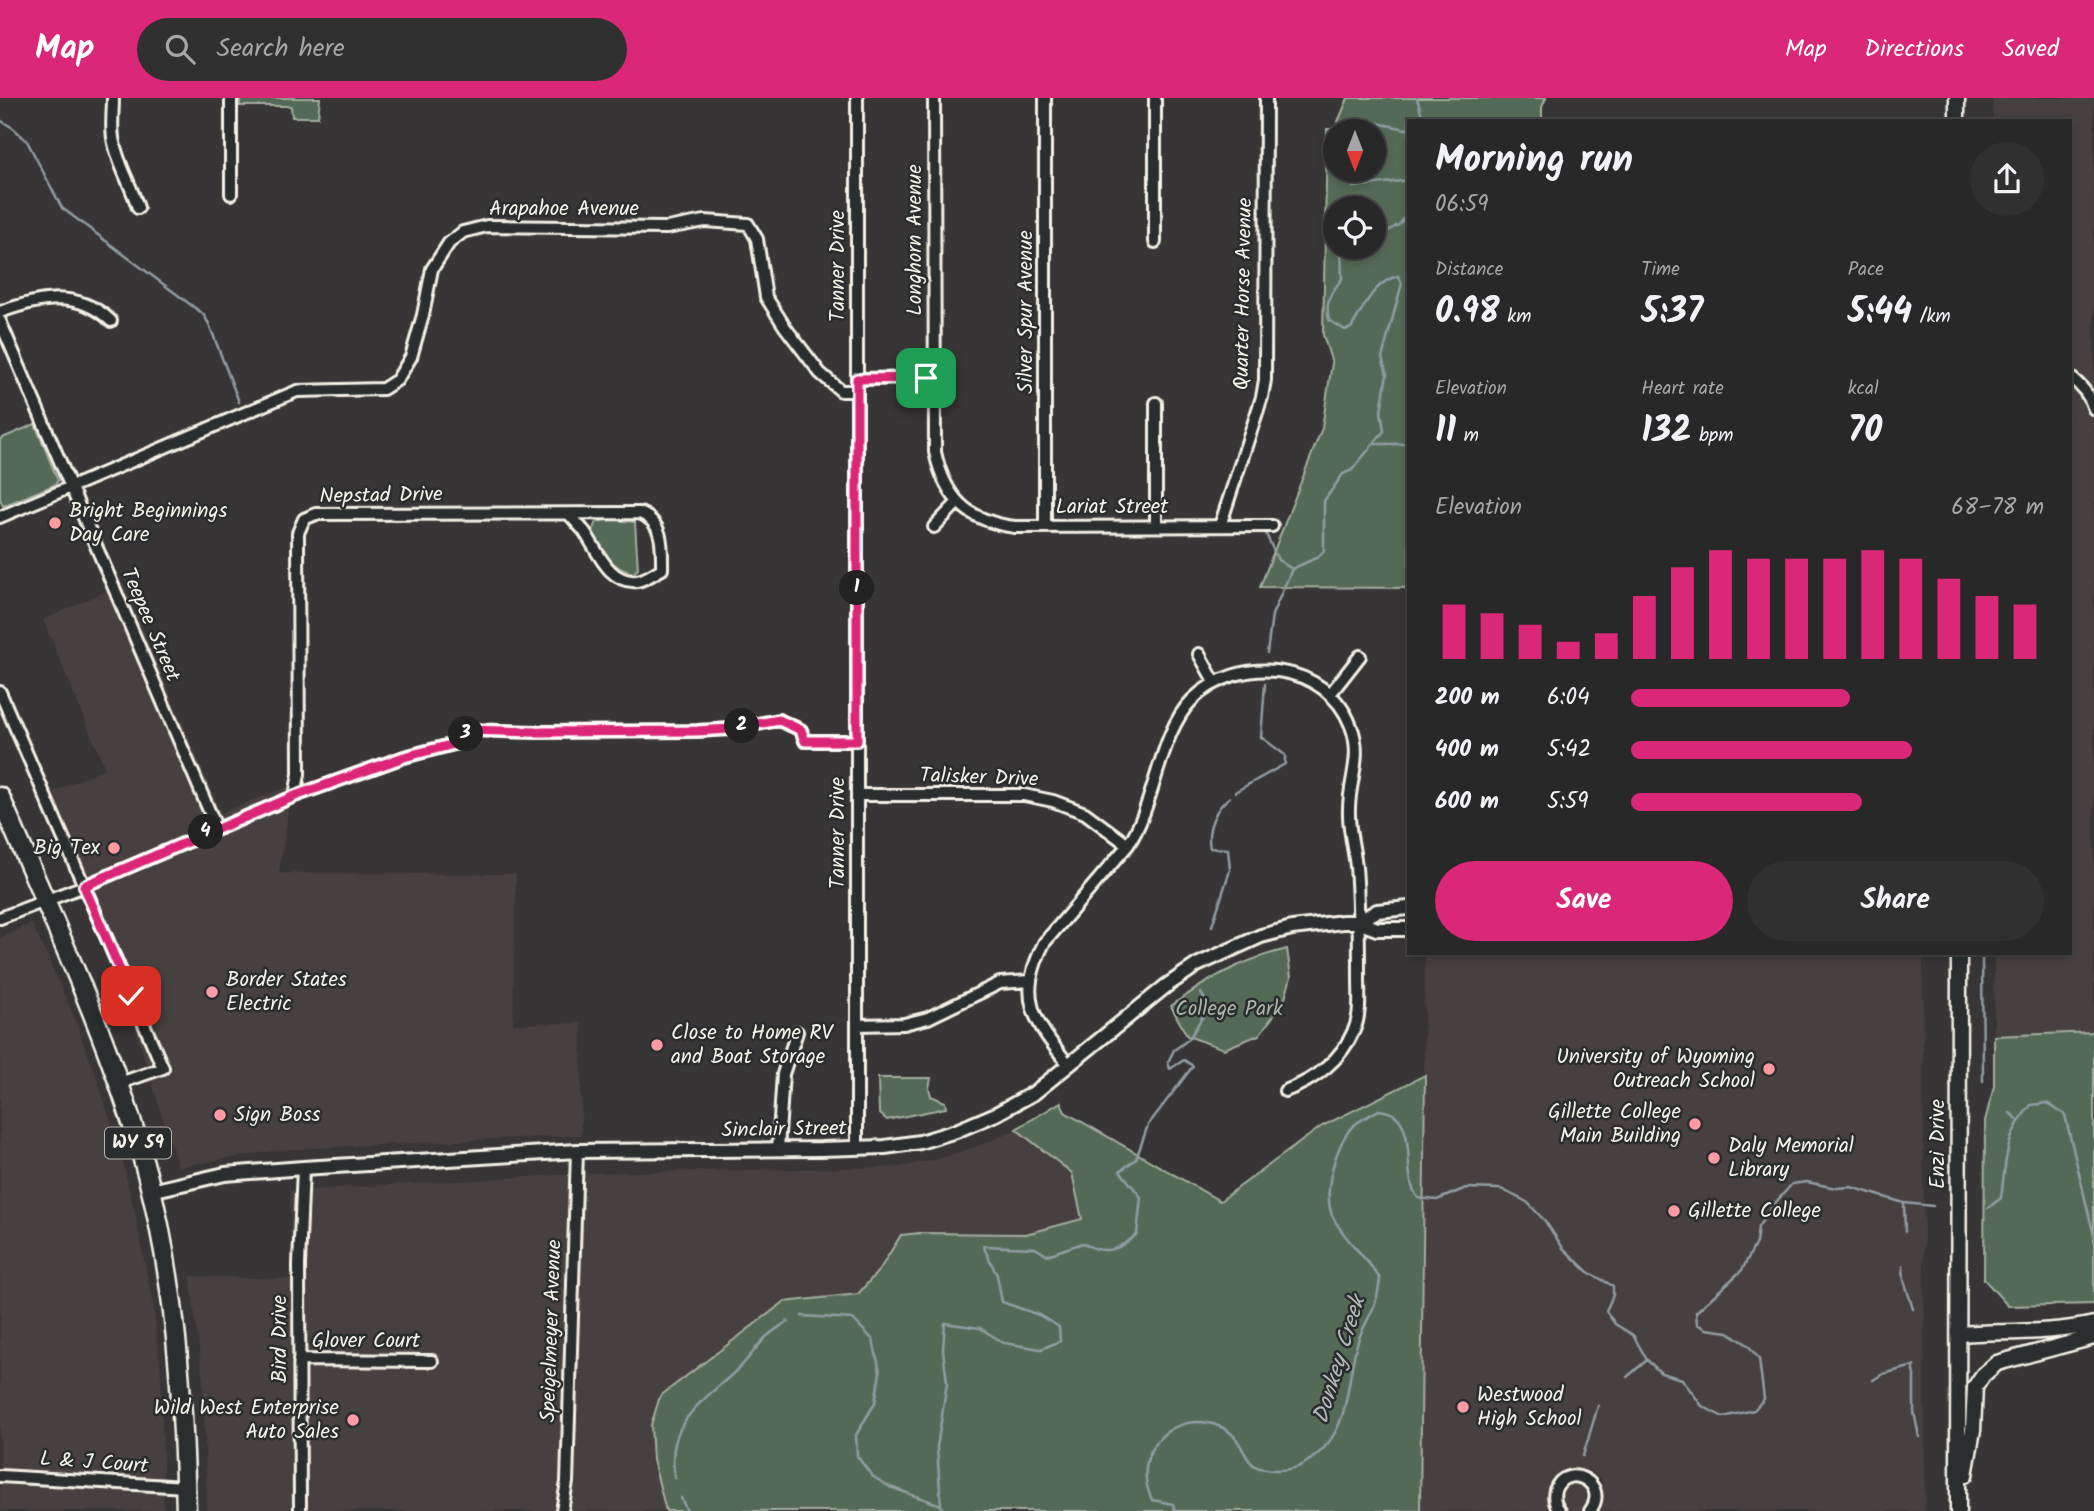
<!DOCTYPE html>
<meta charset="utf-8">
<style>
body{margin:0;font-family:Kalam,sans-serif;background:#313030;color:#f1f3f6;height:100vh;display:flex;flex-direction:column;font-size:26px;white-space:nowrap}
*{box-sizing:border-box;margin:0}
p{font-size:23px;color:#a5a6a8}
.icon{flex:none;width:38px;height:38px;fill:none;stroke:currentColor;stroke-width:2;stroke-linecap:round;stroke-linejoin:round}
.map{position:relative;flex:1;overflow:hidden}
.side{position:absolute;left:1407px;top:21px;width:665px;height:836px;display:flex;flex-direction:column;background:#292828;border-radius:0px;box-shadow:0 4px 10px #0003,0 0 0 2px #454445}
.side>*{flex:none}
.needle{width:46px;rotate:180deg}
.tools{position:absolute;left:1323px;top:21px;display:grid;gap:14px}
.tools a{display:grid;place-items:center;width:63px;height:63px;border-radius:50%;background:#292828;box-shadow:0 4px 10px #0003,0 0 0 2px #454445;font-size:35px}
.pin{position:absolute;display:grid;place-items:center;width:60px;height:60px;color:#fff;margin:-30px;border-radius:14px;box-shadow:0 4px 10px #0006}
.km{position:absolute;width:35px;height:35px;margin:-18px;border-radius:50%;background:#222;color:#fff;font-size:19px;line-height:35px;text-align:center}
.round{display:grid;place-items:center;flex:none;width:74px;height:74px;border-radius:37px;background:#313030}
.headline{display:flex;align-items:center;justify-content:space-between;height:119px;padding:0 28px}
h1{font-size:38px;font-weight:700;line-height:52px}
.figures{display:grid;grid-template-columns:repeat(3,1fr);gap:10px;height:119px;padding:7px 28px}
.figures div{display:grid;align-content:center}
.figures b{font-size:35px;font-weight:700}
.figures small{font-size:19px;font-weight:400}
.figures p{font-size:19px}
.chart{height:196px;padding:14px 28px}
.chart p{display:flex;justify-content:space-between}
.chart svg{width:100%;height:126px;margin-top:7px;stroke:#db2777;stroke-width:6}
.primary-button{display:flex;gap:14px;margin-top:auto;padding:14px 28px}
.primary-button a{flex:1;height:80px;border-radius:42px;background:#db2777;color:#fff;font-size:28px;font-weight:700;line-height:80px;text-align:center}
.primary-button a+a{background:#313030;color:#f1f3f6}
ul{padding:0 28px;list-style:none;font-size:23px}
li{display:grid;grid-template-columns:112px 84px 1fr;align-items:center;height:52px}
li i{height:18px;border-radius:9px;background:#db2777}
header{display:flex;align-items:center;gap:42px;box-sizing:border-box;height:98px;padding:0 35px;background:#db2777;color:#fff}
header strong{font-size:33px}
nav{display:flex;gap:38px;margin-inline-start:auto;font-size:24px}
.search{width:490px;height:63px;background:#313030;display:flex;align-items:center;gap:18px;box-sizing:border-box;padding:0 24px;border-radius:38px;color:#a5a6a8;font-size:26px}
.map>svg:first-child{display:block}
</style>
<header>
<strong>Map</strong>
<div class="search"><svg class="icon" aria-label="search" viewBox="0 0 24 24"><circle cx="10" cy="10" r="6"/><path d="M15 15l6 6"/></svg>Search here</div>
<nav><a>Map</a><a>Directions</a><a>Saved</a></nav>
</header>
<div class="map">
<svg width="2094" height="1413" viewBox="0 0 2094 1413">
<rect width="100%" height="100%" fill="#373536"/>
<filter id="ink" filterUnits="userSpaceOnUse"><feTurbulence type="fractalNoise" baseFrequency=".0143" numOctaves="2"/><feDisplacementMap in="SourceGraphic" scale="14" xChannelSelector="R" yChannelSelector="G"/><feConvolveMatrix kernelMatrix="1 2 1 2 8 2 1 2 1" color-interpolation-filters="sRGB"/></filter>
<g filter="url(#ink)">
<path fill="#463f3f" d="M 1992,0 L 2094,0 L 2094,934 L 1994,938 L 1994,856 L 2070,856 L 2070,23 L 1993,23 Z
M 123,485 L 221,715 L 292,687 L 279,775 L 516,776 L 513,926 L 582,925 L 581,1037 L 278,1052 L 178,1069 L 94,797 L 50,695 L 105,670 L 43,522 Z
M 32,825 L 70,909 L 97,980 L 120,1053 L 135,1115 L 153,1206 L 161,1274 L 164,1413 L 0,1413 L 0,840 Z
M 1425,856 L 1923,856 L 1925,1413 L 1602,1413 L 1602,1382 L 1587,1371 L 1586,1413 L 1420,1413 Z
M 1016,1031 L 1072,1075 L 1082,1121 L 1026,1136 L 920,1135 L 901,1137 L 880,1171 L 858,1196 L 784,1204 L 660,1298 L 651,1327 L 653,1362 L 666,1413 L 207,1413 L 203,1282 L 190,1178 L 291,1181 L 290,1093 L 590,1075 L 899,1069 L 939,1061 L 983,1046 Z"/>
<path fill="#556b57" stroke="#a4aea0" stroke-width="2" fill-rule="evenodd" d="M 240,0 L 320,0 L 318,19 L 292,19 L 291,8 L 240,8 Z
M 1348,0 L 1546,0 L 1542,9 L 1542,23 L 1409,23 L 1409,490 L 1260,489 L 1322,330 L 1332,265 L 1323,237 L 1327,31 L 1335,31 ZM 1335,33 L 1374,33 L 1374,72 L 1335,72 ZM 1335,110 L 1374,110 L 1374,149 L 1335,149 Z
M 35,326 L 58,383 L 54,387 L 3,408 L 0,401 L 0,341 Z
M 610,421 L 635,424 L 638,471 L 634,475 C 612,471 600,453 591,434 L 597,424 Z
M 1287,851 L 1291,879 L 1284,904 L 1259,937 L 1224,951 L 1187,938 L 1171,908 C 1210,880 1239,863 1287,851 Z
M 2094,934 L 2094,1206 L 2008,1208 L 1984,1181 L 1985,1023 L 1994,988 L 1994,938 Z
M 1425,977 L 1420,1413 L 666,1413 L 653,1362 L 651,1327 L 660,1298 L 784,1204 L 858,1196 L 880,1171 L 901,1137 L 920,1135 L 1026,1136 L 1082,1121 L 1072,1075 L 1016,1031 L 1061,1004 L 1065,1014 L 1220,1103 L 1322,1028 Z
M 878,980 L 931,980 L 929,990 L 931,998 L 945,1004 L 946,1010 L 887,1022 L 879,1015 Z"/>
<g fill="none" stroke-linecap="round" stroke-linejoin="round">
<path stroke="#929ca2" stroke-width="2.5" d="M 1417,0 L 1423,21 L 1420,23
M 0,22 L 13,30 L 27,43 L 62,110 L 203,216 L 209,226 L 239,304
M 1350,33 L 1358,21 L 1406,31 L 1409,30
M 1357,72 L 1353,89 L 1409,82
M 1374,141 L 1400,126 L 1409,112
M 1374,346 L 1409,346
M 1266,436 L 1278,462 L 1292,471
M 1267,555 L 1272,517 L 1292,471 L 1318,459 L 1324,453 L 1324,403 L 1343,376 L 1352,372 L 1384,333 L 1381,313 L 1387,276 L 1382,260 L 1402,185 L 1398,178 C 1373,184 1364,210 1351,230 L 1345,232 L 1329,222 C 1325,204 1330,195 1342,181 L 1341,149
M 1235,694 L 1285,666 L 1285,657 L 1261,639 L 1265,586
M 1212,828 L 1230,772 L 1228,751 L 1210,750 C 1206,731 1215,710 1230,699
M 1982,856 L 1983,983
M 2010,1015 L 2018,1022
M 1904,1106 L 1905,1134
M 1988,1110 L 2001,1100 C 2006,1062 2005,1037 2031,1007 L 2047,1005 L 2065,1017 L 2094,1138
M 1903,1168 L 1904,1182 L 1913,1211
M 802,1218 L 853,1221 L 873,1242 L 880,1274 L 875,1305 L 856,1337 L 857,1358 L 872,1378 L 890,1389 L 941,1407 L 943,1413
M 1627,1279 L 1646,1263
M 1873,1282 L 1883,1276 L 1914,1268 L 1914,1314 L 1919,1339
M 1583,1358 L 1598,1308
M 675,1380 C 664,1324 702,1305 738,1271 C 748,1262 756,1249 766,1239 C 773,1233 781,1228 788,1223
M 681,1400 L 687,1413
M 941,1407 L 937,1349 L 947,1285 L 943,1252 L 945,1225 L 980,1230 L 1004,1245 L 1041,1251 L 1060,1243 L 1059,1229 L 1039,1217 L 1002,1204 L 997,1177 L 983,1148 L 1035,1150 L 1047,1157 L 1083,1145 C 1105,1158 1119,1152 1137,1136 L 1141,1099 L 1120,1073 L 1136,1061 L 1148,1027 L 1193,968 L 1184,962 L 1170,971 L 1168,964 L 1174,952 L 1189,941 L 1209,908 L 1201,895
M 1175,1413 L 1173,1406 L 1152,1402 C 1129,1354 1173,1309 1221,1329 C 1244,1338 1242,1365 1260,1370 C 1273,1373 1291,1373 1302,1367 C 1352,1339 1344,1293 1357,1246 C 1361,1231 1372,1217 1376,1202 C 1378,1196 1379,1188 1380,1181 C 1367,1159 1346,1144 1334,1121 C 1321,1098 1335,1047 1352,1029 C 1359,1022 1370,1017 1379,1012 C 1384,1013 1391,1014 1395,1017 C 1417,1036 1401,1078 1418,1100 L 1437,1102 L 1466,1090 L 1501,1091 L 1527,1104 L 1545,1123 L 1563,1150 L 1588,1174 L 1613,1188 L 1613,1197 L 1606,1213 L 1615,1226 L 1633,1237 L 1647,1262 L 1661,1275 L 1682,1281 L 1702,1308 L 1723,1319 L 1754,1312 L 1764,1301 L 1759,1261 L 1748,1247 L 1728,1234 L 1706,1231 L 1697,1226 L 1696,1214 L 1742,1172 L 1756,1145 L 1758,1129 L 1775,1105 L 1792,1086 L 1807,1084 L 1836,1090 L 1851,1089 L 1904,1105 L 1933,1108"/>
<defs>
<path id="minor" d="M 113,0 C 113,13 111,27 113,40 C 117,65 131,86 138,110
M 231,0 L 231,96
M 857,0 L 857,1050
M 934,0 L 935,354 C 945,400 967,423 1015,429 L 1272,428
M 1045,0 L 1045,429
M 1155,0 L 1155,144
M 0,214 C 39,200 78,191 111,223
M 0,223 L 216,729
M 2070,279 C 2081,287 2090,298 2094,311
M 857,281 L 935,280
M 0,419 L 297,293 L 383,291 L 397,282 L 411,259 L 423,217 L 432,171 L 449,145 L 463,134 L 487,128 L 667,130 L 705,123 L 748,126 L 757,141 L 766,199 L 785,229 L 820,275 L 841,293 L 857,293
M 1156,428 L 1156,305
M 1220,428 L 1262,299 L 1265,282 L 1266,0
M 934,429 L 957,405
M 1199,556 L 1215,585
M 0,594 L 163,970 L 120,985
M 1331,595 L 1360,558
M 857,697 L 1024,697 L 1053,703 L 1085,715 L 1128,747
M 295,698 L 299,676 L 298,435 L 304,421 L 316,416 L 640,415 C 664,425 662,448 662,471 C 654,475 645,482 637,483 C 608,486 597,451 584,433 C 579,427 574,422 569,416
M 0,820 L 84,788 L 295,698 L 404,659 L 458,645 L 470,632 L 536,634 L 697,633 L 730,631 L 779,622 L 801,632 L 805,643 L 857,643
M 857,927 L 904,926 L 928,920 L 1000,885 L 1030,883
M 1069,967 C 1034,923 1016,901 1044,845 L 1128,747 C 1156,705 1159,635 1192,602 C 1238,556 1326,563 1351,628 C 1363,658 1349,682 1349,711 C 1348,731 1354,749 1356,769 C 1359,805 1359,843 1359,880 C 1359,896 1361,917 1354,932 C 1341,962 1315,982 1285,993
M 778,1051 L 783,976 L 797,934
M 299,1262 L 432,1263
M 0,1378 L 186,1389
M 300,1413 L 299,1167 L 303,1070
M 562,1413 L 567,1384 L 577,1053
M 1560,1413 C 1555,1407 1553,1400 1555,1392 C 1566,1363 1611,1385 1590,1413"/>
<path id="tertiary" d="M 1358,824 L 1377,813 L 1409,810
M 151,1093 L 225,1076 L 303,1070 L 577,1053 L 821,1051 L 885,1049 L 920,1044 L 956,1033 L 996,1016 L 1034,995 L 1166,888 L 1197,867 L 1261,838 L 1292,830 L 1343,824 L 1358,824 L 1377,831 L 1409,831"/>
<path id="secondary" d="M 1957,0 L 1957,23
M 1959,1236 C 2004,1233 2050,1236 2094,1226
M 1965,1377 L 1973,1332 L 1975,1289 L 1983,1277 L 1997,1265 L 2094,1239
M 1958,1413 L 1959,856"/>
<path id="trunk" d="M 0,699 C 53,823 112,945 147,1076 C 176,1185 183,1300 186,1413"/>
</defs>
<use href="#minor" stroke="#f4f1e8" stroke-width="16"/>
<use href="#tertiary" stroke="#f4f1e8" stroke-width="18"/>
<use href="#secondary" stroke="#f4f1e8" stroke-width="19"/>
<use href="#trunk" stroke="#f4f1e8" stroke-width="23"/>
<use href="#minor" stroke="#2a2d2e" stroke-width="10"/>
<use href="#tertiary" stroke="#2a2d2e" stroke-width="12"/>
<use href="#secondary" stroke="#2a2d2e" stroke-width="14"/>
<use href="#trunk" stroke="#2a2d2e" stroke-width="18"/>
</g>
</g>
<g fill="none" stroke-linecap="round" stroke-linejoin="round" filter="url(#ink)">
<defs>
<path id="route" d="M 131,898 L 84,788 L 295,698 L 404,659 L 458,645 L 470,632 L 536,634 L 697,633 L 730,631 L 779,622 L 801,632 L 805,643 L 857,643 L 857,281 L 926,280"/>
</defs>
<use href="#route" stroke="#fff" stroke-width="14"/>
<use href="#route" stroke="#db2777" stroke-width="9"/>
</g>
<g fill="#ff9aa2" stroke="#2a2d2e" stroke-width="2.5">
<circle cx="55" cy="425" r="7"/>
<circle cx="114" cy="750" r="7"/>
<circle cx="212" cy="894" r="7"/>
<circle cx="657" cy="947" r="7"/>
<circle cx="1769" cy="971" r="7"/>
<circle cx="220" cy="1017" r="7"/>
<circle cx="1695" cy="1026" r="7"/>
<circle cx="1714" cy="1060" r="7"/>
<circle cx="1674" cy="1113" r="7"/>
<circle cx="1463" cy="1309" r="7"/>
<circle cx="353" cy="1322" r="7"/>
</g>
<g text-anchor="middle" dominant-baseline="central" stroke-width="5" stroke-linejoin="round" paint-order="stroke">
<rect fill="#2a2d2e" stroke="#b7b6b0" stroke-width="2" x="105" y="1029.5" width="66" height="31" rx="5"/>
<g font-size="19" font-weight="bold" fill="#f4f1e8">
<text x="138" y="1045">WY 59</text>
</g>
<g font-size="21" fill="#f4f1e8" stroke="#2a2d2e">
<text x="564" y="111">Arapahoe Avenue</text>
<text transform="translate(915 142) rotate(-90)">Longhorn Avenue</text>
<text transform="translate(838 168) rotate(-90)">Tanner Drive</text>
<text transform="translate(1244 196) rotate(-89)">Quarter Horse Avenue</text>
<text transform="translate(1026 214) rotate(-90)">Silver Spur Avenue</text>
<text transform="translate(381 398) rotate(-1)">Nepstad Drive</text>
<text x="1112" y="409">Lariat Street</text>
<text transform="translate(150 527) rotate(67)">Teepee Street</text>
<text transform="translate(979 680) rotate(2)">Talisker Drive</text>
<text transform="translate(838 735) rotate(-90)">Tanner Drive</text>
<text transform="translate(784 1032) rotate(-1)">Sinclair Street</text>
<text transform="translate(1938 1046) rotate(-90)">Enzi Drive</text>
<text transform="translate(552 1233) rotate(-88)">Speigelmeyer Avenue</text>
<text transform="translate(280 1241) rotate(-90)">Bird Drive</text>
<text x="366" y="1243">Glover Court</text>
<text transform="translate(94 1365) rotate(4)">L &amp; J Court</text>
</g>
<g font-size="21" fill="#f4f1e8" stroke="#2a2d2e" text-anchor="start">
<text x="69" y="413">Bright Beginnings<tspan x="69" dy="24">Day Care</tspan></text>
<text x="100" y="750" text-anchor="end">Big Tex</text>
<text x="226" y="882">Border States<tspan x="226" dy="24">Electric</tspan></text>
<text x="671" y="935">Close to Home RV<tspan x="671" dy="24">and Boat Storage</tspan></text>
<text x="1755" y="959" text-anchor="end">University of Wyoming<tspan x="1755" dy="24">Outreach School</tspan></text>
<text x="1681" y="1014" text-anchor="end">Gillette College<tspan x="1681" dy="24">Main Building</tspan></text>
<text x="234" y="1017">Sign Boss</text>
<text x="1728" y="1048">Daly Memorial<tspan x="1728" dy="24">Library</tspan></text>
<text x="1688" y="1113">Gillette College</text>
<text x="1477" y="1297">Westwood<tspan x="1477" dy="24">High School</tspan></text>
<text x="339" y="1310" text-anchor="end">Wild West Enterprise<tspan x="339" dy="24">Auto Sales</tspan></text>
</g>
<g font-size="21" fill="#acb5a7" stroke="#2a2d2e">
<text x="1229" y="911">College Park</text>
</g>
<g font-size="23" font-style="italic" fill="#b2b9b9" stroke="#2a2d2e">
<text transform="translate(1340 1262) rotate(-73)">Donkey Creek</text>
</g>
</g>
</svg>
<div class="tools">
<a><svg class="needle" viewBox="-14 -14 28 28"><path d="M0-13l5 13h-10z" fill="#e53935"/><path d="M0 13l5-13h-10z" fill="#a5a6a8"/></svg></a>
<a><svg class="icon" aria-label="locate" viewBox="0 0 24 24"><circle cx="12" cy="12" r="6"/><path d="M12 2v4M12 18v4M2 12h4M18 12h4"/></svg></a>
</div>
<div class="pin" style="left:926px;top:280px;background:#1e9e55"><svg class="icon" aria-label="arrive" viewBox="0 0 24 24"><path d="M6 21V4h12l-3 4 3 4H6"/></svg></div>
<div class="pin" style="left:131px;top:898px;background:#d93025"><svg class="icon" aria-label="check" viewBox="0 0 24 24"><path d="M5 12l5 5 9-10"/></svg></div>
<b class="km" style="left:857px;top:490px">1</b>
<b class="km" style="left:742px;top:628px">2</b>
<b class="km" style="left:466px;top:636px">3</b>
<b class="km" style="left:206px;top:734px">4</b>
<section class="side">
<div class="headline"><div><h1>Morning run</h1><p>06:59</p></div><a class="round"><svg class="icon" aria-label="share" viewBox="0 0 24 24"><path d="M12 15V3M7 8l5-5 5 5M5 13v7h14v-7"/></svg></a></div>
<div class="figures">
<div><p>Distance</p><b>0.98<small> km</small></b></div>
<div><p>Time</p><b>5:37</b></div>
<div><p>Pace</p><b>5:44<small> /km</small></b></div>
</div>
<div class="figures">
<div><p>Elevation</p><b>11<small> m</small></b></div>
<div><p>Heart rate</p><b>132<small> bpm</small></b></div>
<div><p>kcal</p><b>70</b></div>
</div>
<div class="chart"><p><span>Elevation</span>68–78 m</p>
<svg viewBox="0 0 160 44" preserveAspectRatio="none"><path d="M5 44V25M15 44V28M25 44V32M35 44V38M45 44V35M55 44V22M65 44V12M75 44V6M85 44V9M95 44V9M105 44V9M115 44V6M125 44V9M135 44V16M145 44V22M155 44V25"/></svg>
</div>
<ul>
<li><b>200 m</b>6:04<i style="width:53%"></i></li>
<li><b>400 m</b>5:42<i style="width:68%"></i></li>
<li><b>600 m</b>5:59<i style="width:56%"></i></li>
</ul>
<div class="primary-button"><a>Save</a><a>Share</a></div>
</section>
</div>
